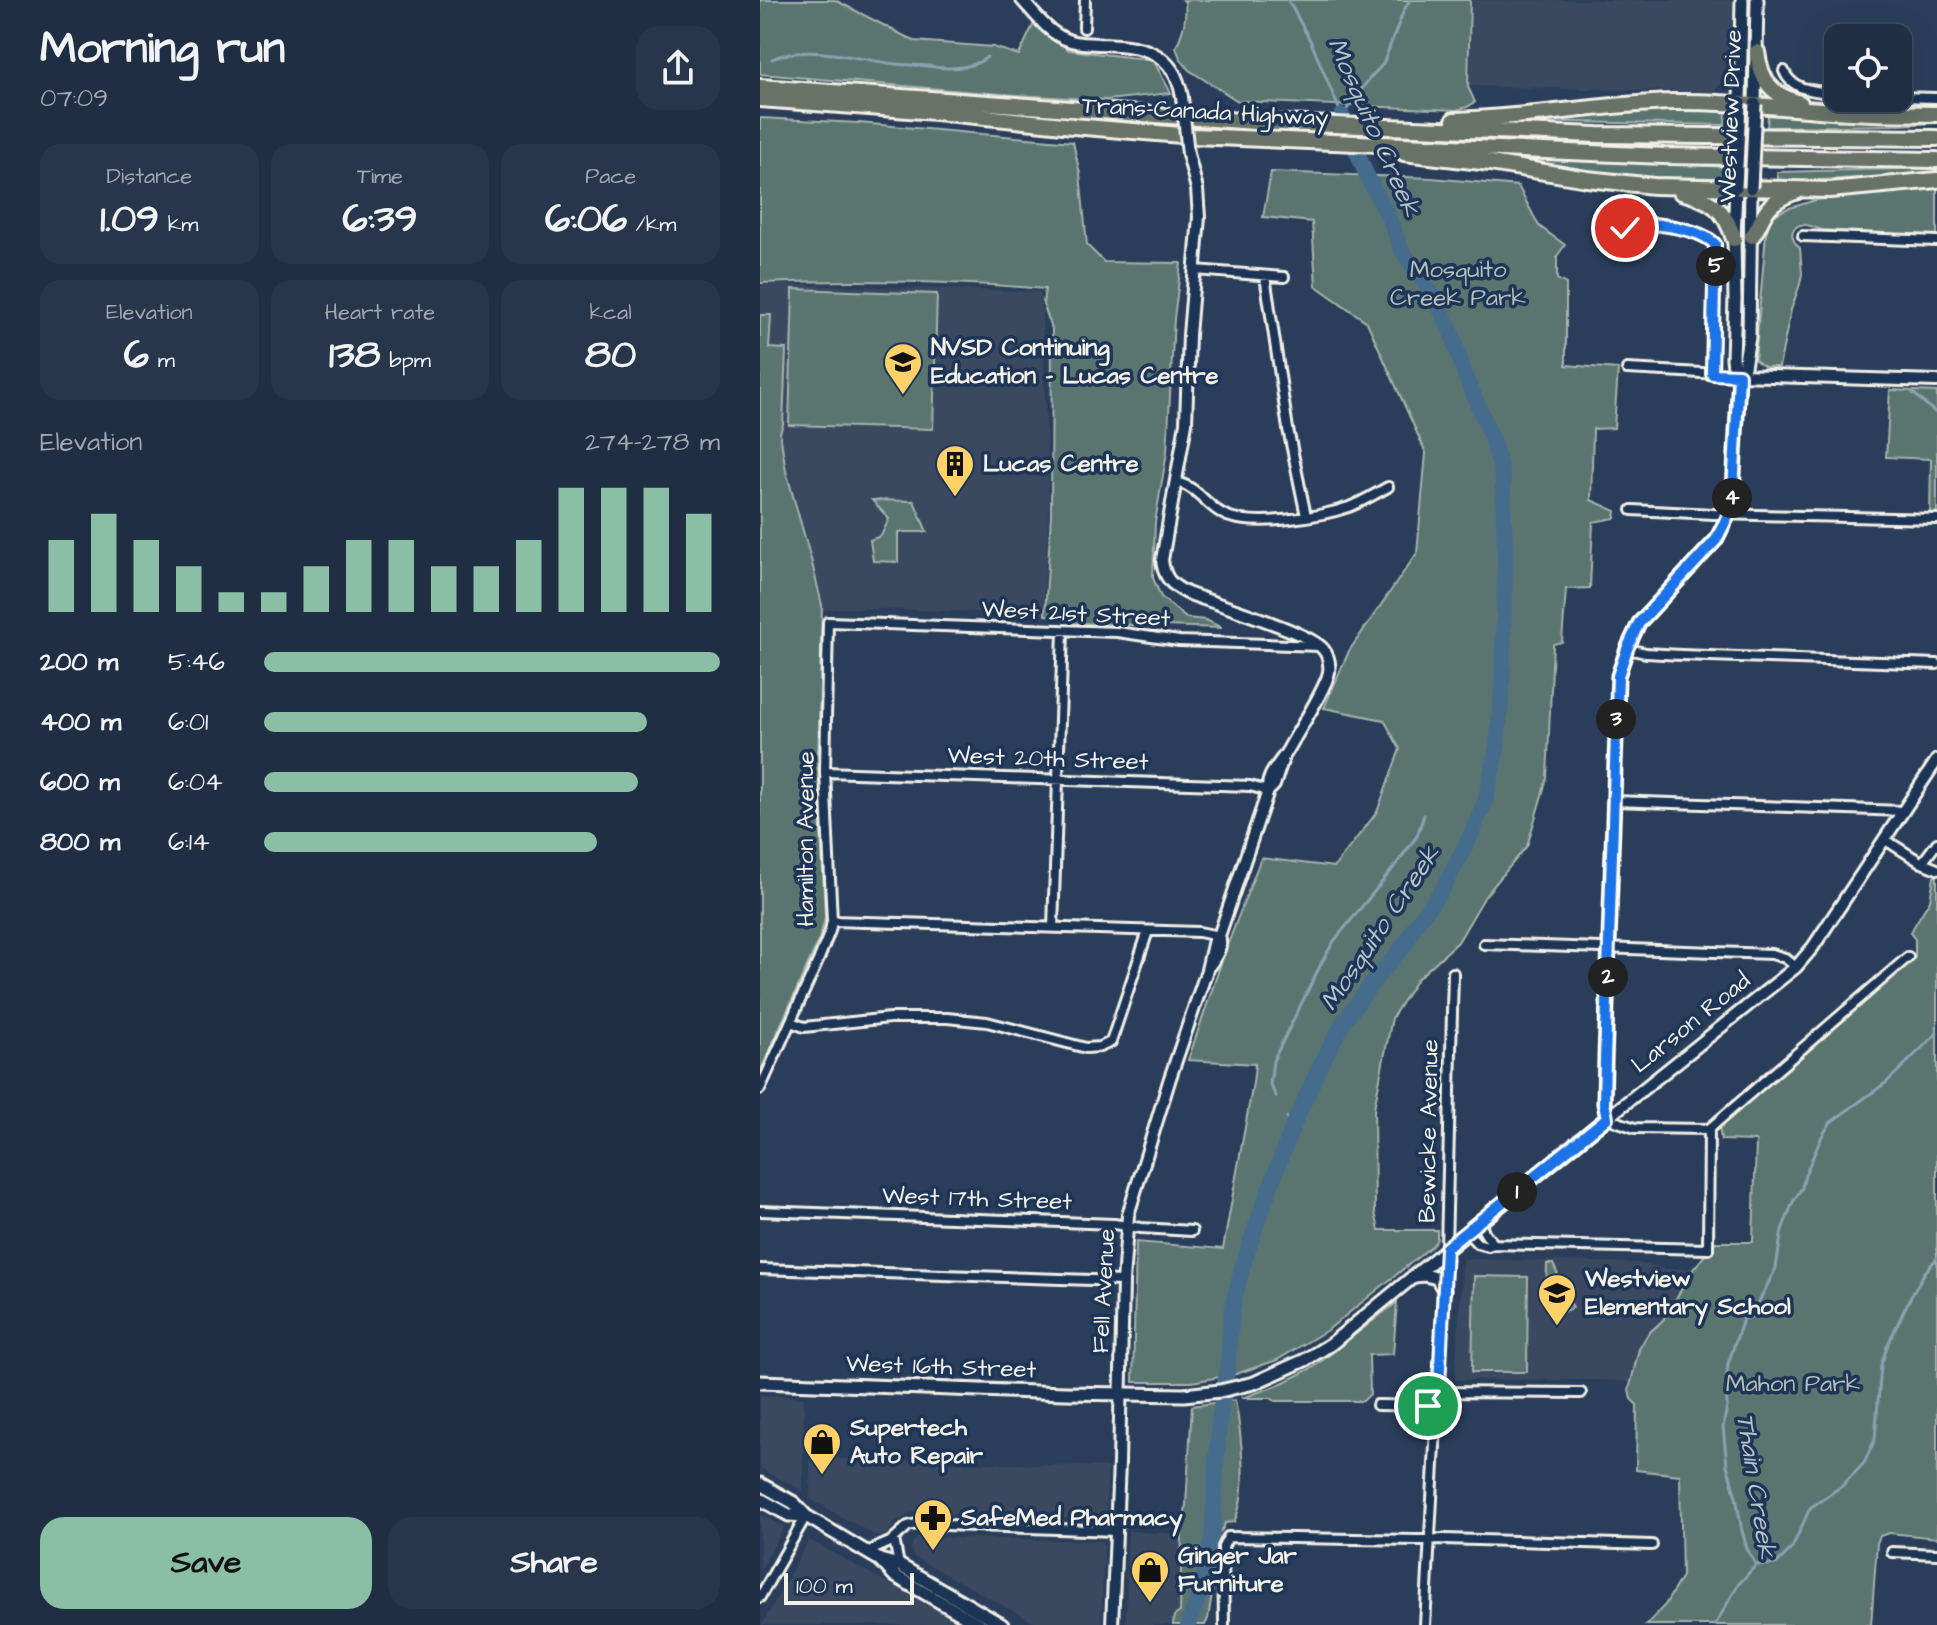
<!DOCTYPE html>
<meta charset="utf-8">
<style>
body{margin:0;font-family:"Architects Daughter",sans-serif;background:#28364b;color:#f1f3f6;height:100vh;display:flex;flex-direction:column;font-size:30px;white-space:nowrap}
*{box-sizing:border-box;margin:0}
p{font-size:26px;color:#a2a8b2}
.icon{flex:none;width:44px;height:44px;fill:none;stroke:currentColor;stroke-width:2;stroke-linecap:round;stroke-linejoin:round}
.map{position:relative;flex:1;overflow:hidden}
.side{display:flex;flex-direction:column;background:#202e44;width:760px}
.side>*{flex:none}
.fabs{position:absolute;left:1064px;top:24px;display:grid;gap:16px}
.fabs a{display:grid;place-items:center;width:88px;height:88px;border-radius:16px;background:#202e44;box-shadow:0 8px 32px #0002,0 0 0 2px #3d4a5d;font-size:40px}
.scale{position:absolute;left:24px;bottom:20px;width:130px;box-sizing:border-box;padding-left:8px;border:4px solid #f4f1e8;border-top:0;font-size:22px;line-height:28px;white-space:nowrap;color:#f4f1e8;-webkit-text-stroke:6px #1d3557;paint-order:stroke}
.pin{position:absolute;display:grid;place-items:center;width:68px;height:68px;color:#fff;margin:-34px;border:4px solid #fff;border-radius:50%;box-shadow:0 2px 8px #0007}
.km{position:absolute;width:40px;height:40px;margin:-20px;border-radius:50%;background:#222;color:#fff;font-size:22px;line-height:40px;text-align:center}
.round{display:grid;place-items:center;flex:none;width:84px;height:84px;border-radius:24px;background:#28364b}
.headline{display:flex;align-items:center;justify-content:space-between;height:136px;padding:0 40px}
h1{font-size:44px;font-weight:800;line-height:60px}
.figures{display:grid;grid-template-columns:repeat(3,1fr);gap:12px;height:136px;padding:8px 40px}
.figures div{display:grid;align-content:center;border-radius:20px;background:#28364b;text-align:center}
.figures b{font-size:40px;font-weight:800}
.figures small{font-size:22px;font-weight:400}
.figures p{font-size:22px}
.chart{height:224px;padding:16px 40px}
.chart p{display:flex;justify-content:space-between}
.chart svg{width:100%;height:144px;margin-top:8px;stroke:#8abfa5;stroke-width:6}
.button{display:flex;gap:16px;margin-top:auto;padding:16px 40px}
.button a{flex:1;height:92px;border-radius:24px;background:#8abfa5;color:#111;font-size:32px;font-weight:800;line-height:92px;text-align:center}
.button a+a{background:#28364b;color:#f1f3f6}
ul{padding:0 40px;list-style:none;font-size:26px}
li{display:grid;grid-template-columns:128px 96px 1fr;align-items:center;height:60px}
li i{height:20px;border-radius:10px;background:#8abfa5}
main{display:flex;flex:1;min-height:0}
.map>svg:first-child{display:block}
</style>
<main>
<section class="side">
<div class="headline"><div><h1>Morning run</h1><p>07:09</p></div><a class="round"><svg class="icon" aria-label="share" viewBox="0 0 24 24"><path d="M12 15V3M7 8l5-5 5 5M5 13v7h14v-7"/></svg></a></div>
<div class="figures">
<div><p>Distance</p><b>1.09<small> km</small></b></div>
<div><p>Time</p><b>6:39</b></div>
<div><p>Pace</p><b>6:06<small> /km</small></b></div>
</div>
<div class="figures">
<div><p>Elevation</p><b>6<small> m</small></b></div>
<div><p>Heart rate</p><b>138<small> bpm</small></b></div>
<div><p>kcal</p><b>80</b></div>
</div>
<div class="chart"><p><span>Elevation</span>274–278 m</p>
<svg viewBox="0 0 160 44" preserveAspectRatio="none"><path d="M5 44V22M15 44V14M25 44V22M35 44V30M45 44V38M55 44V38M65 44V30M75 44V22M85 44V22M95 44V30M105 44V30M115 44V22M125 44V6M135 44V6M145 44V6M155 44V14"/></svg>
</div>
<ul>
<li><b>200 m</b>5:46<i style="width:100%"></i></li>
<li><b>400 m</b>6:01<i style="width:84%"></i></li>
<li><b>600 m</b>6:04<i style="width:82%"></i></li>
<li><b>800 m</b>6:14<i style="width:73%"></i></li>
</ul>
<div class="button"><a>Save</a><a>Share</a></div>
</section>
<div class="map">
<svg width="1177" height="1625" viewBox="0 0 1177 1625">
<rect width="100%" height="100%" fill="#2a3e5b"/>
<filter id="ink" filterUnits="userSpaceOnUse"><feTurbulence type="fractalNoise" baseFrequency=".0125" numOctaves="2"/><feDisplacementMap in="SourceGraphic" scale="16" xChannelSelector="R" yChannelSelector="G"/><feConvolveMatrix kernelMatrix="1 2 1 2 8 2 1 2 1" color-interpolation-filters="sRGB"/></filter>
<g filter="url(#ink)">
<path fill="#3a4960" d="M 711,0 L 979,0 L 971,71 L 954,92 L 709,86 Z
M 15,284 L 281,292 L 289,500 L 283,614 L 83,608 L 0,616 L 0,286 Z
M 703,1259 L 879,1263 L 904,1269 L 934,1268 L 903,1320 L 879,1349 L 872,1382 L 838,1380 L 695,1380 Z
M 0,1395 L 44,1398 L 43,1491 L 0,1468 Z
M 50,1458 L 347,1467 L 346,1516 L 341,1519 L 153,1512 L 136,1521 L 125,1537 L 118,1537 L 50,1499 Z
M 0,1514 L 24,1527 L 0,1571 Z
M 368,1531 L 421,1534 L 419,1615 L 415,1625 L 366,1625 Z
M 158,1537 L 339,1541 L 344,1545 L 341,1625 L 279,1625 L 154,1557 L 151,1549 L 153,1542 Z
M 49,1540 L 205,1625 L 2,1625 Z"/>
<path fill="#5a7470" stroke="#a7b2ac" stroke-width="2" d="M 0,0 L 75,0 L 154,41 L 233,47 L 259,55 L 273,25 L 309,50 L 393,60 L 411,93 L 347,100 L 240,94 L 0,74 Z
M 423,0 L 710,0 L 708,87 L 715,102 L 707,107 L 697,110 L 478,101 L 429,70 L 420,58 L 416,47 C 423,32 427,19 425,2 Z
M 934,106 L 966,111 L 965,125 L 751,121 Z
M 1008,115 L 1025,115 L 1113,121 L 1170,120 L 1177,120 L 1177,123 L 1138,125 L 1007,127 Z
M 0,118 L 99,123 L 313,142 L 320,174 L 327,245 L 344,262 L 421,263 L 414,319 L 407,452 L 395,522 L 393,578 L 401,597 L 426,618 L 446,620 L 462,628 L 314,623 L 313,616 L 285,615 L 291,514 L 292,329 L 283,303 L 285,289 C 193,281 93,279 0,283 Z
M 733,153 L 777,154 L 846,161 L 968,167 L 964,178 L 881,177 L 735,159 Z
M 1177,168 L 1177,174 L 1019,182 L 1017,172 Z
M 511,172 L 672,178 L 758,186 L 779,226 L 805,245 L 797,256 L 797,279 L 806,284 L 806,365 L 858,369 L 854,428 L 833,429 L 831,500 L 856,511 L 855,518 L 833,522 L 830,588 L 806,589 L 802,642 L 793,644 L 787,778 L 767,846 L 725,896 L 698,942 L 657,979 L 632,1018 L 614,1108 L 615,1212 L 619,1230 L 677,1230 L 677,1239 L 673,1245 L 569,1329 L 517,1360 L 476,1374 L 432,1382 L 373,1382 L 376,1242 L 463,1249 L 493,1083 L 495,1064 L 428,1060 L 467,946 L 501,858 L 574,867 L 617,812 L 640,749 L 624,720 L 564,708 L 589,651 L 657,553 L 666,453 L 607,322 L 556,286 L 552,222 L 503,217 Z
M 1177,188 L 1177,236 L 1062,230 C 1055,228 1047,223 1040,225 C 1027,230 1033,242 1040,248 L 1042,274 L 1040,284 L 1031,310 L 1019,367 L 1005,367 L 995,360 L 1006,234 L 1011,217 L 1026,209 L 1056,200 Z
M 33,289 L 177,294 L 173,429 L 29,425 Z
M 0,315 L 11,315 L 9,348 L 26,349 L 23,424 L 20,433 L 26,471 L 51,559 L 62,605 L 58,763 L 65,918 L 60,937 L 0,1072 Z
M 1130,390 L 1177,392 L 1177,515 L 1170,516 L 1171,459 L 1126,457 Z
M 112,500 L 154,501 L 167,532 L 138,532 L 138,562 L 113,561 L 110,540 L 121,536 L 129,519 Z
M 1174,877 L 1177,877 L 1177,1538 L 1129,1533 L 1120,1536 L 1117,1543 L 1111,1625 L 886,1625 L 905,1605 L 922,1576 L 920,1475 L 876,1470 L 877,1405 L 871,1399 L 869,1390 L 879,1349 L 888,1334 L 903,1320 L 934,1268 L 956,1242 L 993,1242 L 996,1141 L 961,1140 L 959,1125 L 1155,957 L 1155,939 L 1150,933 L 1170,900 Z
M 787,1264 L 793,1264 L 813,1308 L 796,1314 L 790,1300 L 786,1301 Z
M 714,1276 L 768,1277 L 767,1372 L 712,1372 Z
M 637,1302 L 633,1354 L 609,1355 L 610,1394 L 603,1401 L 515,1401 L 511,1398 L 482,1398 L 516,1386 L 554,1367 Z
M 475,1400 C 481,1432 489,1493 474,1522 L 465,1523 L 464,1527 L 457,1536 L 454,1581 L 448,1619 L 445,1625 L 413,1625 L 414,1616 L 420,1612 L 422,1531 L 426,1505 L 432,1406 Z"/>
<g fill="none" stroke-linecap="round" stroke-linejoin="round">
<path stroke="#8ba1b1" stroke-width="3" d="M 528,0 L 551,42 L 582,116
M 12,59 C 47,43 99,60 136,64 C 146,65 157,65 167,66 C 186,69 211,70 227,57
M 582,116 L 610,78 L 623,64 L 644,10 L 650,0
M 1152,392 L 1177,414
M 516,1096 L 510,1085 L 513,1061 L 562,962 L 574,941 L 635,866 L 657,836 L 664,815
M 527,1117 L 532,1128
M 996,1565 L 987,1549 L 982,1531 L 976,1497 L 967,1465 L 963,1427 L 967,1407 L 966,1384 L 968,1364 L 983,1319 L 991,1317 L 1016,1268 L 1022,1230 L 1033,1202 L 1042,1188 L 1045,1175 L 1062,1136 L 1071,1122 L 1127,1082 L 1177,1033
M 996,1565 L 1016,1564 L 1032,1548 L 1050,1508 L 1082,1486 L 1104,1463 L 1115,1439 L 1121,1365 L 1128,1344 L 1148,1302 L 1165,1272 L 1177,1258
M 955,1625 L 978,1585 L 996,1565"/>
<path stroke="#456c8d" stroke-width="16" d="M 428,1625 L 441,1591 L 452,1537 L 459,1421 L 467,1372 L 472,1309 L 482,1268 L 497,1223 L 532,1128 L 560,1066 L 584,1021 L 616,978 L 644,946 L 656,924 L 682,890 L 710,837 L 726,799 L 737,747 L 742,688 L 745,562 L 743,480 L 739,462 L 731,436 L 705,375 L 691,331 L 675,298 L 641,249 L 630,220 L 607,176 L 582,116"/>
<defs>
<path id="minor" d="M 324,28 L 325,0
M 1024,71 C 1032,92 1059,91 1078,94
M 1138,97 L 1177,98
M 1043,236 L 1177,241
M 855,248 C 857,239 860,230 868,226 C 887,217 941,230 955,244 L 952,374
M 435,270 L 524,277
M 505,276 L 528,429 L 546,516
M 867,369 L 979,375
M 417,482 C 441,489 446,507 467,516 C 496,527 560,517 589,507 C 602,502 615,494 628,487
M 872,510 L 954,514 L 1177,519
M 867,649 L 886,653 L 921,655 L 1177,664
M 65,772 L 490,786 L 508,791
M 854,801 L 1143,811
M 1124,839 L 1162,863 L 1177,869
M 1162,863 L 1177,843
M 72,921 L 439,932 L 459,936
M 293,928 L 303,631
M 724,944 L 1012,954 L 1025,958 L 1036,967
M 31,1022 L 44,1027 L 130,1018 L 187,1018 L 227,1022 L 326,1048 L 340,1047 L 351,1042 L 388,931
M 0,1089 L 58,961 L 70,931 L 72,921 L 65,772 L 68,622 L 357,632 L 419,641 L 560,646
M 847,1118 L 875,1128 L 949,1129
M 0,1211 L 354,1224 L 381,1228 L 432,1231
M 719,1223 L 726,1235 L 734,1244
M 707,1232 L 717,1243 L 728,1246 L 734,1244 L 948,1249 L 949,1129 L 1148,957
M 0,1269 L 363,1281
M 678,1392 L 821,1393
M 617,1405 L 678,1406
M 134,1539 L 139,1565
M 107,1552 L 130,1542 L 148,1526 L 157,1524 L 356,1531
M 1132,1552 L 1177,1554
M 0,1597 L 46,1516
M 464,1625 L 463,1547 L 468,1537 L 658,1540 L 684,1539 L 892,1545
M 665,1625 L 686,1248 L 693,973"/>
<path id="tertiary" d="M 262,0 C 275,14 289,34 308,40 C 317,44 328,43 338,44 C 379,45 414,49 422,97
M 979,375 L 1177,381
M 508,791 L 514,785 L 522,761
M 450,965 C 456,956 463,947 459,936
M 847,1118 L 1036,967 L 1053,947 L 1177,760
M 352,1625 L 359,1463 L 363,1281 L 368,1215 L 410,1078 L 447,970 L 454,940 L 459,936 L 508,791 C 506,774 521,763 529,748 C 538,731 566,689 569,672 C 570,664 568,655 563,649 C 549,632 453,603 427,593 C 411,585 404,578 402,560 L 426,423 L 429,335 L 439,217 L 437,189 L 428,154"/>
<path id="secondary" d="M 980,103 L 982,0
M 995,104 L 997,0
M 976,187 L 974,239 L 975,299 L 973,358 L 974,367 L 979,375
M 654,1276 L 665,1275 L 677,1278 L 684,1290
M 0,1382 L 305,1393 L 424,1395 L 460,1391 L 494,1383 L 545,1360 L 571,1344 L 847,1118 L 844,1103 L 845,1060 L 858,676 L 867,649 L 879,623 L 956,540 L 969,514 L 973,493 L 979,375 L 984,367 L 989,337 L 991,188
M 0,1484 L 34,1503 L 46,1516 L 120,1560 L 139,1565 L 242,1625
M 0,1499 L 29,1515 L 46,1516
M 120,1560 L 135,1576 L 220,1625"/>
<path id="motorway" d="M 997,52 C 1001,81 1011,95 1040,103
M 0,87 L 496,122 L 838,135 L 1177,138
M 0,99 L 176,112 L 313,126 L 433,136 L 904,156 L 1177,160
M 694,120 C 768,118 840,104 914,102 C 975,101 1031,109 1091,112 C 1120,114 1148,113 1177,114
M 644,153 L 730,163 L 827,179 L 894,186 L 1070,190 L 1177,180
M 921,192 C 950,199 965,208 974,239
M 992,236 C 998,229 1000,221 1005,213 C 1012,201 1025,195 1038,191"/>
</defs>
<use href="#minor" stroke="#f4f1e8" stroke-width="14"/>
<use href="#tertiary" stroke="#f4f1e8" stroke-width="16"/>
<use href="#secondary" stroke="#f4f1e8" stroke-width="17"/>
<use href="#motorway" stroke="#f4f1e8" stroke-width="20"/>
<use href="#minor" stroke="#1d3557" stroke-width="8"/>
<use href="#tertiary" stroke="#1d3557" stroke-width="10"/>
<use href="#secondary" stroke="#1d3557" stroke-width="11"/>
<use href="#motorway" stroke="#687266" stroke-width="14"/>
<defs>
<path id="tertiary-bridge" d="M 422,97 L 428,154"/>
<path id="secondary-bridge" d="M 976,187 L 980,103
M 991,188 L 995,104"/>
</defs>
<use href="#tertiary-bridge" stroke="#f4f1e8" stroke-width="16" stroke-linecap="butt"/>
<use href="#secondary-bridge" stroke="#f4f1e8" stroke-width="17" stroke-linecap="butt"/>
<use href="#tertiary-bridge" stroke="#1d3557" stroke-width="10"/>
<use href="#secondary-bridge" stroke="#1d3557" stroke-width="11"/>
</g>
</g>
<g fill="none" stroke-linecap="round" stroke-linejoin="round" filter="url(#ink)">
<defs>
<path id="route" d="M 668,1406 L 678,1406 L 686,1248 L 847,1118 L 844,1103 L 845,1060 L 858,676 L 867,649 L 879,623 L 956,540 L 969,514 L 973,493 L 979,375 L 952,374 L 955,244 C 939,228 886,219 865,228"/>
</defs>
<use href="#route" stroke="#fff" stroke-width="16"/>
<use href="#route" stroke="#1a73e8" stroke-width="10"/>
</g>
<defs>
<symbol id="school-pin" viewBox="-11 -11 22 30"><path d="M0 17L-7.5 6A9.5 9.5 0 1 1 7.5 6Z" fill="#ffd166" stroke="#1d3557"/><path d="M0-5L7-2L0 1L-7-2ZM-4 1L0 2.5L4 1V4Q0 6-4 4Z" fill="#111"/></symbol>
<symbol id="building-pin" viewBox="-11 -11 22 30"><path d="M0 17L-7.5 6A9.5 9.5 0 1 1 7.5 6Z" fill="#ffd166" stroke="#1d3557"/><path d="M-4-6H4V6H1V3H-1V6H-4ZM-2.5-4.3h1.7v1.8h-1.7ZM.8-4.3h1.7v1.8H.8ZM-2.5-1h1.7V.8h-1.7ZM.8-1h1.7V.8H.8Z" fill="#111"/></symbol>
<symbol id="shop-pin" viewBox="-11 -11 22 30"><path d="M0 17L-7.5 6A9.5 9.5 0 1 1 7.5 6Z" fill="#ffd166" stroke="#1d3557"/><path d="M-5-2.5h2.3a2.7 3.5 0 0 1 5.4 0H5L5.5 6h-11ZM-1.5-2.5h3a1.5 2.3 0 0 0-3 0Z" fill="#111"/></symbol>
<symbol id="pharmacy-pin" viewBox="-11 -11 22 30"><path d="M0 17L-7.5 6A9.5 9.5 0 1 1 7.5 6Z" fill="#ffd166" stroke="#1d3557"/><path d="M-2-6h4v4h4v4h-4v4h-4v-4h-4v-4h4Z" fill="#111"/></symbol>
</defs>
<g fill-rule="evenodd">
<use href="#school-pin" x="121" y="340" width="44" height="60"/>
<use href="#building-pin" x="173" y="442" width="44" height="60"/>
<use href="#school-pin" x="775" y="1271" width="44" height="60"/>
<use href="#shop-pin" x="40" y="1420" width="44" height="60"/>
<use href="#pharmacy-pin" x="151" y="1496" width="44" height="60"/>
<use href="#shop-pin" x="368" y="1548" width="44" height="60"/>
</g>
<g text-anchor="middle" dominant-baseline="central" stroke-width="7" stroke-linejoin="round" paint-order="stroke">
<g font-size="24" fill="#f4f1e8" stroke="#1d3557">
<text transform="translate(445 112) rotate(3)">Trans-Canada Highway</text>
<text transform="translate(971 116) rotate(-88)">Westview Drive</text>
<text transform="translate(316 614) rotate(3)">West 21st Street</text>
<text transform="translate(288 759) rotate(2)">West 20th Street</text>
<text transform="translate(46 839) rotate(-90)">Hamilton Avenue</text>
<text transform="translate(931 1023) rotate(-39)">Larson Road</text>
<text transform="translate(669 1131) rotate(-89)">Bewicke Avenue</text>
<text transform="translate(217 1199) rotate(2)">West 17th Street</text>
<text transform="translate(344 1291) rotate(-87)">Fell Avenue</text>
<text transform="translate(181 1367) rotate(2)">West 16th Street</text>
</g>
<g font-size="24" fill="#b6bfb8" stroke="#1d3557">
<text x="698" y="270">Mosquito<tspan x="698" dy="28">Creek Park</tspan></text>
<text x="1033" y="1384">Mahon Park</text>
</g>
<g font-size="24" font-weight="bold" fill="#f4f1e8" stroke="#1d3557" text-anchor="start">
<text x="171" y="348">NVSD Continuing<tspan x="171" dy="28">Education - Lucas Centre</tspan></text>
<text x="223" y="464">Lucas Centre</text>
<text x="825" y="1279">Westview<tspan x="825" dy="28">Elementary School</tspan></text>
<text x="90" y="1428">Supertech<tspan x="90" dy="28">Auto Repair</tspan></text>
<text x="201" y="1518">SafeMed Pharmacy</text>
<text x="418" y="1556">Ginger Jar<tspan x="418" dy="28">Furniture</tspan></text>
</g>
<g font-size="26" font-style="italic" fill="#b7c2c8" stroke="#1d3557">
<text transform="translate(614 127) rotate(66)">Mosquito Creek</text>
<text transform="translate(620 928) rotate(-56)">Mosquito Creek</text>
<text transform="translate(996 1486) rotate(81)">Thain Creek</text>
</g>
</g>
</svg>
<div class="fabs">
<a><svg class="icon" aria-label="locate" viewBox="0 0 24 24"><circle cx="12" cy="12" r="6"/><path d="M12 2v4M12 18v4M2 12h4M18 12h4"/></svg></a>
</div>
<div class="scale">100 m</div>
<div class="pin" style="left:668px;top:1406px;background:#1e9e55"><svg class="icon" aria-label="arrive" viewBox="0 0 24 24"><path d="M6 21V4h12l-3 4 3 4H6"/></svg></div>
<div class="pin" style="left:865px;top:228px;background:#d93025"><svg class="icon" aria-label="check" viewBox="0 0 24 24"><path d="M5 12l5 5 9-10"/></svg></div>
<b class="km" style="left:757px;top:1192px">1</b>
<b class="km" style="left:848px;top:977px">2</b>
<b class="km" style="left:856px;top:719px">3</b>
<b class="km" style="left:972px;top:498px">4</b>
<b class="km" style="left:956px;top:266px">5</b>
</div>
</main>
